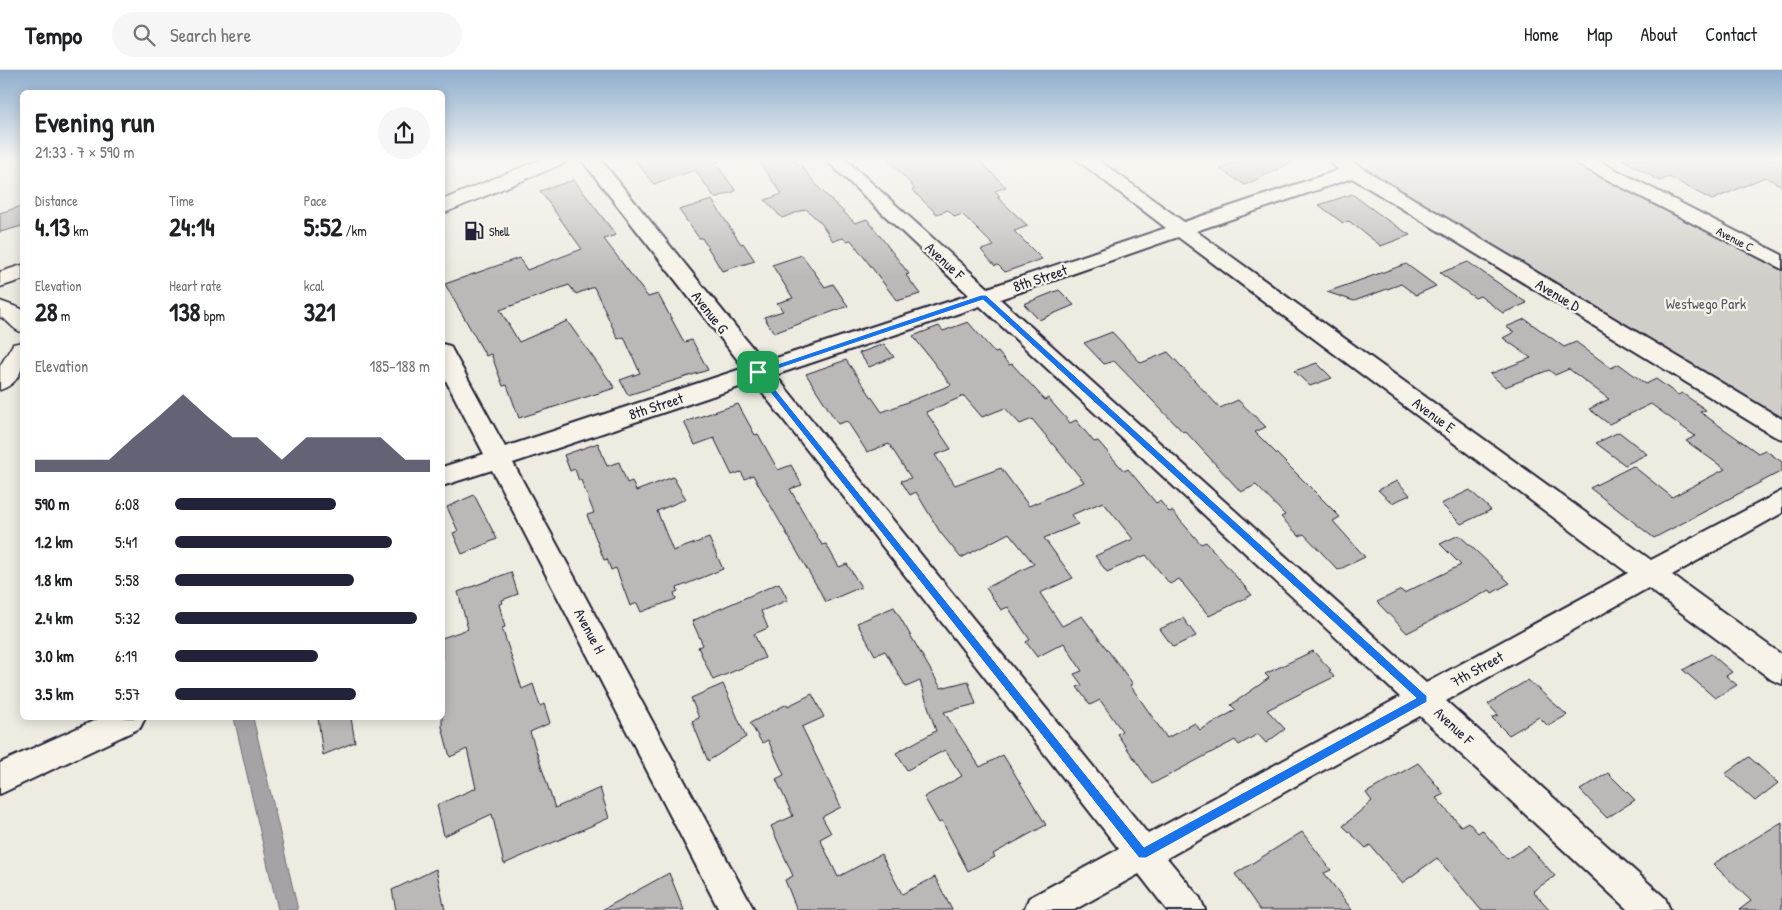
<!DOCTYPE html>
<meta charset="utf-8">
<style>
body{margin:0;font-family:"Patrick Hand",sans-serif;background:#f6f6f6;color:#202124;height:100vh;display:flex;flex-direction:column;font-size:19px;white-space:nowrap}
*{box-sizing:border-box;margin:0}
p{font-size:16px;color:#757577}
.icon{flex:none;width:28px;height:28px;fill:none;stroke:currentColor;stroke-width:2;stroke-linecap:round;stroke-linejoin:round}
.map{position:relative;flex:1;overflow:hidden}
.drawer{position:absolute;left:20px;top:20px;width:425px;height:630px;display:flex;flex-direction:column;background:#fff;border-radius:8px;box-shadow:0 2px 12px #0003}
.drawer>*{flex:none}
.pin{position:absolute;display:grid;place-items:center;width:42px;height:42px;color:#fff;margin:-21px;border-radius:10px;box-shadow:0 2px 8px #0006}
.round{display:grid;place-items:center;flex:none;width:52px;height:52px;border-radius:26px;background:#f6f6f6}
.overview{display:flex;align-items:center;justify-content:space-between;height:85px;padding:0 15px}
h1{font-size:28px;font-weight:700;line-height:38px}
.metrics{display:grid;grid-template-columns:repeat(3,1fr);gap:8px;height:85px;padding:5px 15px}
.metrics div{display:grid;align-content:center}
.metrics b{font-size:25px;font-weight:700}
.metrics small{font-size:14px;font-weight:400}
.metrics p{font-size:14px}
.chart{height:140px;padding:10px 15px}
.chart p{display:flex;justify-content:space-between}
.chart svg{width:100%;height:90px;margin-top:5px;fill:#22223b;opacity:.7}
ul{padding:0 15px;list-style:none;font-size:16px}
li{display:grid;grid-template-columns:80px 60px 1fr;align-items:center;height:38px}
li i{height:12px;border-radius:6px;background:#22223b}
header{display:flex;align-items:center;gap:30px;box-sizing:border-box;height:70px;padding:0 25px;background:#fff;border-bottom:1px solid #e0e0e0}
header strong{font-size:24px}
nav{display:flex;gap:28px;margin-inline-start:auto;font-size:18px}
.search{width:350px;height:45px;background:#f6f6f6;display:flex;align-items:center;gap:12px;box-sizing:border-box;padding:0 18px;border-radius:28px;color:#757577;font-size:19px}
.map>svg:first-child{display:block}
</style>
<header>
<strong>Tempo</strong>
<div class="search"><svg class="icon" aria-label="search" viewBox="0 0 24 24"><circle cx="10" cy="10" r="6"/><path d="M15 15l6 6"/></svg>Search here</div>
<nav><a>Home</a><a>Map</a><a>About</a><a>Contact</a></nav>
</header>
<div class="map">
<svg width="1782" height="840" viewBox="0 0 1782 840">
<rect width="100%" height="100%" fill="#eeebe1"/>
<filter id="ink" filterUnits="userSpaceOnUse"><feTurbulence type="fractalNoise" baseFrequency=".02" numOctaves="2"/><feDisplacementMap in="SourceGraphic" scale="10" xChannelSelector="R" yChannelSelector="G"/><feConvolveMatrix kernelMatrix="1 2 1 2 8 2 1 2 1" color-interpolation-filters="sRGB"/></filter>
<g filter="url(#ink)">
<path fill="#d1cdc9" stroke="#7a7882" d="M 1334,89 L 1581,89 L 1782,193 L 1782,360 Z"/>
<path fill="#a6a3a6" stroke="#716f7b" d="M 234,648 L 253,648 L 298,840 L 278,840 Z"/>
<path fill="#bbb8b7" stroke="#22223b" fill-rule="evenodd" d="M 634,89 L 719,89 L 719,92 L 715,93 L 736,121 L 715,128 L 695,100 L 654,114 Z
M 757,89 L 794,89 L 798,95 L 800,94 L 819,118 L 855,153 L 867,149 L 909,204 L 906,205 L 920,224 L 897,231 L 851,170 L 846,171 L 843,168 L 833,171 L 821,153 L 806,139 L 782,148 L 765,130 L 782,124 Z
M 888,89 L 978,89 L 1006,117 L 995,121 L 1000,126 L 997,127 L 1028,156 L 1014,161 L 1042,189 L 1005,202 L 998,195 L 995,196 L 981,180 L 994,176 L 962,144 L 955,147 L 948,140 L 937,144 L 912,120 L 915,119 Z
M 1242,89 L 1299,89 L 1245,115 L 1220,99 Z
M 1622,89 L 1782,89 L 1782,116 L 1765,107 L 1712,130 L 1669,107 L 1660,111 Z
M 574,110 L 616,165 L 604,169 L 648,227 L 658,224 L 684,272 L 692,270 L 708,300 L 628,325 L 620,310 L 640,303 L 624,267 L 618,269 L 594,217 L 576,224 L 569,215 L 500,240 L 519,272 L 567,251 L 615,318 L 519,348 L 507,315 L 503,316 L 491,284 L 486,286 L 445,214 L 519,188 L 527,200 L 582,179 L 540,121 Z
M 1352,124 L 1383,147 L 1410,165 L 1381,176 L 1349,151 L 1343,153 L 1319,135 Z
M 712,130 L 741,174 L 743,173 L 755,191 L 722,201 L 702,168 L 699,168 L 679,140 Z
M 22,136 L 22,156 L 0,162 L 0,143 Z
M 802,185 L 825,217 L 833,214 L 848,236 L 774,263 L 764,247 L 783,241 L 777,233 L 793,228 L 772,195 Z
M 1468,192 L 1501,215 L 1527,233 L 1503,243 L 1480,226 L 1475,228 L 1440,203 Z
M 1406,194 L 1436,216 L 1416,225 L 1401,214 L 1354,231 L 1327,222 Z
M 1059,220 L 1074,235 L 1039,250 L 1024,234 Z
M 1525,249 L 1564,277 L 1576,272 L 1611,298 L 1619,294 L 1646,314 L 1656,309 L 1678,325 L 1682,323 L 1706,340 L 1700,342 L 1758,383 L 1765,380 L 1782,392 L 1782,401 L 1654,468 L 1590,418 L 1633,396 L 1672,427 L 1725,399 L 1686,371 L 1695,366 L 1651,334 L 1609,354 L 1589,339 L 1609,329 L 1569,299 L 1555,305 L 1549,300 L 1505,317 L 1490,304 L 1531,288 L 1503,268 L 1514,262 L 1506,257 Z
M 968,252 L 995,283 L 998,282 L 1009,295 L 1012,294 L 1045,330 L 1048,328 L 1070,353 L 1076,350 L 1094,372 L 1098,371 L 1124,401 L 1128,399 L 1156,433 L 1160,431 L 1169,442 L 1172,441 L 1201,474 L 1206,472 L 1252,525 L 1209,546 L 1179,509 L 1170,514 L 1146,485 L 1107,502 L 1095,486 L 1133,469 L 1103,432 L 1071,445 L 1078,454 L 1044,468 L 1073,508 L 1040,523 L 1062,556 L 1082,546 L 1133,614 L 1130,615 L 1167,668 L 1195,653 L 1200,660 L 1236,640 L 1231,635 L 1269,608 L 1265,604 L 1313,581 L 1331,600 L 1329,601 L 1334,607 L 1267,640 L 1285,659 L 1266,673 L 1258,664 L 1239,675 L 1235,670 L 1152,714 L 1117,664 L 1122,661 L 1100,630 L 1090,635 L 1077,617 L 1082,615 L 1074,604 L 1082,601 L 1064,573 L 1037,587 L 1026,572 L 1030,570 L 1008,537 L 1001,540 L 986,518 L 1034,494 L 1009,463 L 961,488 L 940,462 L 916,422 L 910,425 L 901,411 L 911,408 L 889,374 L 867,382 L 847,351 L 838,354 L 806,304 L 846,290 L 882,342 L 951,315 L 913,266 L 939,256 L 943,261 ZM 964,326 L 982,347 L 1005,338 L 1020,354 L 1032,349 L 1084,412 L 1029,436 L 1001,398 L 955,415 L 935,385 L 951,379 L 926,342 Z
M 1112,262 L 1141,293 L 1168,282 L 1220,338 L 1238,330 L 1266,357 L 1255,362 L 1340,447 L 1333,451 L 1365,487 L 1338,500 L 1304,464 L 1299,466 L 1281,447 L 1285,445 L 1256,415 L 1241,422 L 1185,361 L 1183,362 L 1114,291 L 1104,294 L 1084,273 Z
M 884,274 L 894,287 L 869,297 L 859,283 Z
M 1317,293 L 1332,308 L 1310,316 L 1294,301 Z
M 738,334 L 755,365 L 758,364 L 778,400 L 791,395 L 802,415 L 790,419 L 822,475 L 826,474 L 839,497 L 847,494 L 861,517 L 826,532 L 753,405 L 745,409 L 741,402 L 732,405 L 714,368 L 695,375 L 684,352 Z
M 1619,362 L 1647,384 L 1625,395 L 1596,373 Z
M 598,373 L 607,396 L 619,392 L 627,413 L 632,411 L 636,421 L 673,407 L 686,429 L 657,441 L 673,481 L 709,468 L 723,499 L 677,518 L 678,521 L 674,523 L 676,529 L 641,542 L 637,533 L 630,536 L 616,498 L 611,500 L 607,489 L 604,490 L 587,445 L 594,443 L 581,410 L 579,411 L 575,399 L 570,401 L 564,385 Z
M 1397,411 L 1410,425 L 1392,433 L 1378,420 Z
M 1470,420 L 1491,440 L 1461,454 L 1441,434 Z
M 474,425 L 497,469 L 462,484 L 453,463 L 458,461 L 447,437 Z
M 1459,465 L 1510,513 L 1492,523 L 1490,520 L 1407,563 L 1377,532 L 1401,520 L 1404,523 L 1461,495 L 1440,474 Z
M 511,502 L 518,524 L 502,530 L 503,533 L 499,534 L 505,557 L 502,558 L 522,619 L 533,614 L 540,636 L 544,634 L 550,653 L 530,662 L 555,738 L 600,718 L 609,748 L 504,794 L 492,744 L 444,766 L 437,735 L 476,718 L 467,679 L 450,687 L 442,657 L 442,568 L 468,559 L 458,522 Z
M 779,513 L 788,530 L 761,541 L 768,558 L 754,564 L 765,588 L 713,610 L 698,577 L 703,575 L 692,551 Z
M 894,537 L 941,618 L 968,611 L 976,634 L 944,642 L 980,697 L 1003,685 L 1046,755 L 993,784 L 995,787 L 968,801 L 942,751 L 939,753 L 924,727 L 962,706 L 945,680 L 907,700 L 896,683 L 936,661 L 920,611 L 906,617 L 885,581 L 875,585 L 857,553 Z
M 1183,548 L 1196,566 L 1173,577 L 1160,559 Z
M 1711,584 L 1732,602 L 1726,606 L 1737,615 L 1715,628 L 1683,600 Z
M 1528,610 L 1567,645 L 1548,656 L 1539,647 L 1509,665 L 1492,648 L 1498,645 L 1488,634 Z
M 723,614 L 746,667 L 708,691 L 692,651 L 699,648 L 691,628 Z
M 812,624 L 824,647 L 802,657 L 841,737 L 822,747 L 831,763 L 820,769 L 838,807 L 881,784 L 902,824 L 935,807 L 952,840 L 797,840 L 785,810 L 793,806 L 771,756 L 793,746 L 776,709 L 784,705 L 768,670 L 762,673 L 750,653 L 787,634 L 788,636 Z
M 318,648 L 351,648 L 355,672 L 323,685 Z
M 1749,687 L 1778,713 L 1755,731 L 1725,704 Z
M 1418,693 L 1444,724 L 1436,728 L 1461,756 L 1468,752 L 1478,763 L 1482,760 L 1507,789 L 1528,776 L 1555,806 L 1533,821 L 1550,840 L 1481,840 L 1437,788 L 1402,813 L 1370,775 L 1366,778 L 1343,756 L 1372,731 L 1366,723 Z
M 1608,703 L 1635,730 L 1607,748 L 1580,720 Z
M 1782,752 L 1782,840 L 1739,840 L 1751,831 L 1713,794 Z
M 1302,762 L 1331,800 L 1324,803 L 1352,840 L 1260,840 L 1235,804 Z
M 436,799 L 445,840 L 396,840 L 392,820 Z
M 669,803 L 684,840 L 602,840 Z"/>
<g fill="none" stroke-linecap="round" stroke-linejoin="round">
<defs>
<path id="street" d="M 581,89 L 600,89 L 764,292 L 969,225 L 825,89 L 845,89 L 988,218 L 1166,158 L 1076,89 L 1097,89 L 1184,152 L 1339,100 L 1330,92 L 1332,89 L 1347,89 L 1782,349 L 1782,369 L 1774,366 L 1352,108 L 1196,161 L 1651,490 L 1782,421 L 1782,443 L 1672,505 L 1782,585 L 1782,614 L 1772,610 L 1648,518 L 1446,631 L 1665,828 L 1670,840 L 1628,840 L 1420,646 L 1167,788 L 1200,828 L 1205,840 L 1167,840 L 1139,804 L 1074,840 L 1024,840 L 1029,828 L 1119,779 L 754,312 L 513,393 L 754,840 L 719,840 L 492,400 L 442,416 L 442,397 L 484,384 L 442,303 L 442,274 L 450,276 L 505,377 L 744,298 ZM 1178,167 L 1628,503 L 1426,613 L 1000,229 ZM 980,236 L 1400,627 L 1148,764 L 775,305 Z
M 1572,89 L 1595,89 L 1782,185 L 1782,199 L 1575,93 Z
M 100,648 L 145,648 L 140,658 L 0,724 L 0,693 Z"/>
<path id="highway" d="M 541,89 L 568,89 L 565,93 L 442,144 L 442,130 Z
M 22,195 L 22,210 L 0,217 L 0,202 Z
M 0,231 L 22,239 L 22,262 C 12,260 10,251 0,247 Z
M 22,272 C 25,292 23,313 0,320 L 0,296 L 13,274 Z"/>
</defs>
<use href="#street" stroke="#22223b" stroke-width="4"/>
<use href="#highway" stroke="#22223b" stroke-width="3"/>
<use href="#street" fill="#f7f3e8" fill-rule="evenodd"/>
<use href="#highway" fill="#f7f3e8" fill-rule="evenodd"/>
</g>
</g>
<linearGradient id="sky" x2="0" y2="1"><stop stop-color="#8dadce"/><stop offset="0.43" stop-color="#f7f6f2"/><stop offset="1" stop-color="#f7f6f2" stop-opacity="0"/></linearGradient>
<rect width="1782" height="207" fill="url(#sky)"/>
<path fill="#1a73e8" stroke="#fff" fill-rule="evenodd" d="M 981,225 L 986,225 L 1427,626 L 1427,632 L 1146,788 L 1139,788 L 754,302 ZM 983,230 L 1416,628 L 1144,777 L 763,304 Z"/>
<defs>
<symbol id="fuel-bare" viewBox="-9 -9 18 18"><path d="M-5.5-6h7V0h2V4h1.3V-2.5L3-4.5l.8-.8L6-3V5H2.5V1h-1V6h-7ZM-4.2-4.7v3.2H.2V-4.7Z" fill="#22223b" stroke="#f7f3e8" stroke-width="2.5" paint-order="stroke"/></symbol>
</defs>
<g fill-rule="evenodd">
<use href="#fuel-bare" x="460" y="147" width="28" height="28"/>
</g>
<g text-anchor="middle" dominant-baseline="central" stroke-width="4.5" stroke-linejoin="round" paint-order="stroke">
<g font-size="12" fill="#22223b" stroke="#f7f3e8" text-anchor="start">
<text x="489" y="161">Shell</text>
</g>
<g font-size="12" fill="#22223b" stroke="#f7f3e8">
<text transform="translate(1735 169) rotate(27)">Avenue C</text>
</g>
<g font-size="15" fill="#22223b" stroke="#f7f3e8">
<text transform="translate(945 191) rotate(43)">Avenue F</text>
<text transform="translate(1040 208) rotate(-19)">8th Street</text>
<text transform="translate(1558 225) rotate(31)">Avenue D</text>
<text transform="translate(710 242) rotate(52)">Avenue G</text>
<text transform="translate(656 336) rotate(-18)">8th Street</text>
<text transform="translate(1434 345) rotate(36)">Avenue E</text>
<text transform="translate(590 561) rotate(62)">Avenue H</text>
<text transform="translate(1477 599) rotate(-29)">7th Street</text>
<text transform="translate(1454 656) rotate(43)">Avenue F</text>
</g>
<g font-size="15" fill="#575566" stroke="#f7f3e8">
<text x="1706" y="233">Westwego Park</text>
</g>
</g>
</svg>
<div class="pin" style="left:758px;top:302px;background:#1e9e55"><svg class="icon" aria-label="arrive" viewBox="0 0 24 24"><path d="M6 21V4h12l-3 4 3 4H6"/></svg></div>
<section class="drawer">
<div class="overview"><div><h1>Evening run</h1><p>21:33 · 7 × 590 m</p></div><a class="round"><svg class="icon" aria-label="share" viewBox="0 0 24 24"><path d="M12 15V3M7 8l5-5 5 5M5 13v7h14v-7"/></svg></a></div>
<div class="metrics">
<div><p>Distance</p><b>4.13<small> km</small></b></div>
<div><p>Time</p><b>24:14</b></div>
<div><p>Pace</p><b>5:52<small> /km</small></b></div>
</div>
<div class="metrics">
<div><p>Elevation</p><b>28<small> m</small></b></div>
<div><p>Heart rate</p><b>138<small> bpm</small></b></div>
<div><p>kcal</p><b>321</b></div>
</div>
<div class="chart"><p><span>Elevation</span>185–188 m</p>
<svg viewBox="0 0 160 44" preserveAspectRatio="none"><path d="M0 44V38L10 38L20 38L30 38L40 27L50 17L60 6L70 17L80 27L90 27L100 38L110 27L120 27L130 27L140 27L150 38L160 38V44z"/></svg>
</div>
<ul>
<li><b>590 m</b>6:08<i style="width:63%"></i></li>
<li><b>1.2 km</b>5:41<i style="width:85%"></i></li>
<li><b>1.8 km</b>5:58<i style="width:70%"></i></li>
<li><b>2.4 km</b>5:32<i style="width:95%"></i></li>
<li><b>3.0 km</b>6:19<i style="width:56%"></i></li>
<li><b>3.5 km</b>5:57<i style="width:71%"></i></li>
</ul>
</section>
</div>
